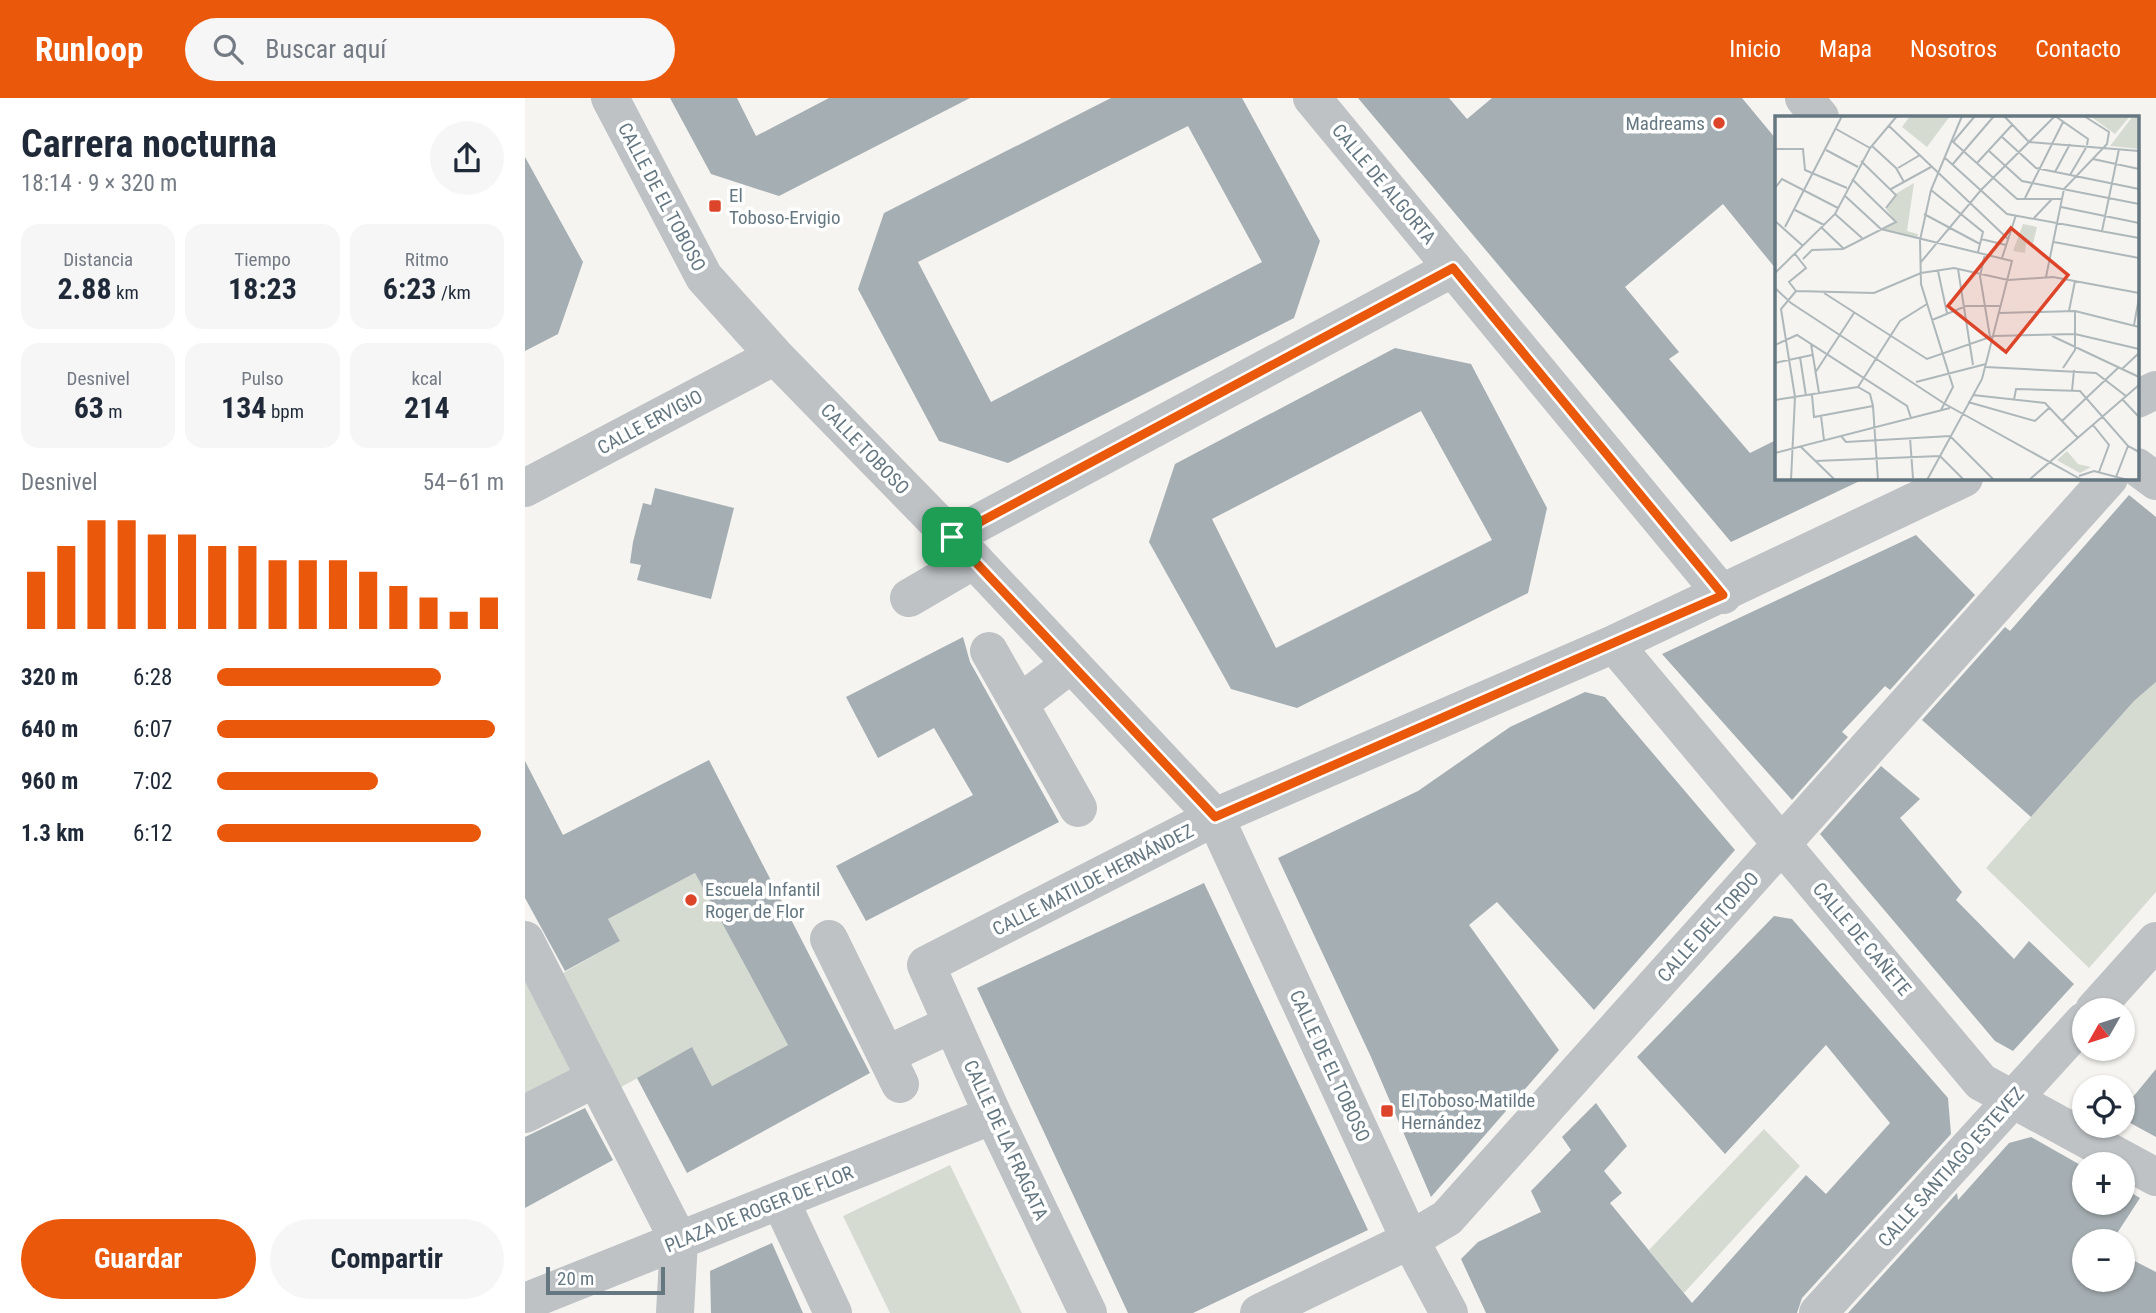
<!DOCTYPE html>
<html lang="es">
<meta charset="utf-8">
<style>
body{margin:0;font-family:"Roboto Condensed",sans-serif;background:#f6f6f7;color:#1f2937;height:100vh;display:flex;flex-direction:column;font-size:26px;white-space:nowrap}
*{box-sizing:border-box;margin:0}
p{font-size:23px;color:#747a83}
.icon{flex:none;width:38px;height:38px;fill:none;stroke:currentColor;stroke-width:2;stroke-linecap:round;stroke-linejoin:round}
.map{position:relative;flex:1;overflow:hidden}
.details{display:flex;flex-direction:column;background:#fff;width:525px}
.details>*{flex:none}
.needle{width:46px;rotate:231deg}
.tools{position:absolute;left:1547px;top:900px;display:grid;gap:14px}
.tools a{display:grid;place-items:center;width:63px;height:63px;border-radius:50%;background:#fff;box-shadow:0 2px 5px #0004;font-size:35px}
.scale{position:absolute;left:21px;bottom:18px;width:119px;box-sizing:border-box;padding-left:7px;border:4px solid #657781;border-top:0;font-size:19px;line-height:24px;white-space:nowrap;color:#657781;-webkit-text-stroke:5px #fff;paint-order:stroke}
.pin{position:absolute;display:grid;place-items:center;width:60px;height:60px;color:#fff;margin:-30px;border-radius:14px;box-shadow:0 4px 10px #0006}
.round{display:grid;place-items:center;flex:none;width:74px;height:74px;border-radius:37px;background:#f6f6f7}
.head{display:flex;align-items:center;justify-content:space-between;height:119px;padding:0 21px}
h1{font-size:38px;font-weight:700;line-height:52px}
.stats{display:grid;grid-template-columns:repeat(3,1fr);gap:10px;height:119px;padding:7px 21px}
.stats div{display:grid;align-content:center;border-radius:18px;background:#f6f6f7;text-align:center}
.stats b{font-size:30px;font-weight:700}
.stats small{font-size:19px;font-weight:400}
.stats p{font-size:19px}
.chart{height:196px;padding:14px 21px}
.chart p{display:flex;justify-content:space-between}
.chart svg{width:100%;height:126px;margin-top:7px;stroke:#ea580c;stroke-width:6}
.button{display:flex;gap:14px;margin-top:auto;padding:14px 21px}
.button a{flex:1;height:80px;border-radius:42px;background:#ea580c;color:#fff;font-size:28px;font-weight:700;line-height:80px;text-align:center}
.button a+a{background:#f6f6f7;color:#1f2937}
ul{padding:0 21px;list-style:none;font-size:23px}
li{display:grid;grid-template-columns:112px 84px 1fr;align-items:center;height:52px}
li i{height:18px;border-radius:9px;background:#ea580c}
header{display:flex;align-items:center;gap:42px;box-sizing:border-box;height:98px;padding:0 35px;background:#ea580c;color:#fff}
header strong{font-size:33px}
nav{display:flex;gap:38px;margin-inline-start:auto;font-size:24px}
.search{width:490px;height:63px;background:#f6f6f7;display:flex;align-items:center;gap:18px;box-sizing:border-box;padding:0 24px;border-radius:38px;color:#747a83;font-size:26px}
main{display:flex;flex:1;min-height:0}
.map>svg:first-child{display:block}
</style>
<header>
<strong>Runloop</strong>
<div class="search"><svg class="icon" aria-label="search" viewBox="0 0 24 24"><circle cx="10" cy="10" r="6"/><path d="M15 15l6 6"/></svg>Buscar aquí</div>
<nav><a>Inicio</a><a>Mapa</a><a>Nosotros</a><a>Contacto</a></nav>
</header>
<main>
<section class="details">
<div class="head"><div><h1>Carrera nocturna</h1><p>18:14 · 9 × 320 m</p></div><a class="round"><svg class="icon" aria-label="share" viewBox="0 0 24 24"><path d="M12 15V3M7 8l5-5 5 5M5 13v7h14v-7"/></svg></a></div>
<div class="stats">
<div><p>Distancia</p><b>2.88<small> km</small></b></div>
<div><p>Tiempo</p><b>18:23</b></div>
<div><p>Ritmo</p><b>6:23<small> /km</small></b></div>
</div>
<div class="stats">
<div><p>Desnivel</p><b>63<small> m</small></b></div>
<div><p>Pulso</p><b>134<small> bpm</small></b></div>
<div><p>kcal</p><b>214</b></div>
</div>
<div class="chart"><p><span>Desnivel</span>54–61 m</p>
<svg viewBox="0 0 160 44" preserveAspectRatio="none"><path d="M5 44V24M15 44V15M25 44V6M35 44V6M45 44V11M55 44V11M65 44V15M75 44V15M85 44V20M95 44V20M105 44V20M115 44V24M125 44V29M135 44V33M145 44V38M155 44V33"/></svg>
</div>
<ul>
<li><b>320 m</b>6:28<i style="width:78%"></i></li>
<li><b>640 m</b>6:07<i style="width:97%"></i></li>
<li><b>960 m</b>7:02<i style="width:56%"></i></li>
<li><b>1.3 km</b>6:12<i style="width:92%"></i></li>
</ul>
<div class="button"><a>Guardar</a><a>Compartir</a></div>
</section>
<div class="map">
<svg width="1631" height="1215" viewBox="0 0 1631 1215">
<rect width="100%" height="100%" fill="#f5f4f1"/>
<path fill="#d6dbd2" d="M 1631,584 L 1631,794 L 1564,870 L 1461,770 L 1609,603 Z
M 170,775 L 263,947 L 187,988 L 167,950 L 80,998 L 0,1016 L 0,842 L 22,884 L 95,843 L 83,821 Z
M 1239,1031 L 1275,1068 L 1159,1195 L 1124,1152 Z
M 425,1067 L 497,1215 L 365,1215 L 318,1118 Z"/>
<path fill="#a5aeb2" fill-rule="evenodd" d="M 145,0 L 212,0 L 231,38 L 304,0 L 445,0 L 254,98 L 186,76 Z
M 586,0 L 717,0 L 795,143 L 769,220 L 483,365 L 414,343 L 333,191 L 359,115 ZM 663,28 L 737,164 L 466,304 L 393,164 Z
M 833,0 L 924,0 L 942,21 L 967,0 L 1217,0 L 1251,41 L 1251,171 L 1198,106 L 1100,189 L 1154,254 L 1144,261 L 1225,355 L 1251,342 L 1251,380 L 1341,380 L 1206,444 Z
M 0,59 L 58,164 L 33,236 L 0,253 Z
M 870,250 L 946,266 L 1022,410 L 1003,495 L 772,610 L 706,591 L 624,444 L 650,366 ZM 896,313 L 967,442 L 751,550 L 687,421 Z
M 130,390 L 209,410 L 186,501 L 112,482 L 116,467 L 105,465 L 108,444 L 118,405 L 126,407 Z
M 1604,397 L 1631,419 L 1631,584 L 1609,603 L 1506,719 L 1397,622 L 1480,529 L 1485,533 Z
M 1391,437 L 1450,497 L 1365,592 L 1360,588 L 1317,634 L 1323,639 L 1267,702 L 1137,556 Z
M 438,539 L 445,564 L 534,724 L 341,823 L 311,768 L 448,697 L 409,630 L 353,660 L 321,599 Z
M 1060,594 L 1080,599 L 1210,752 L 1069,912 L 972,804 L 944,827 L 1034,952 L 906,1099 L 846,959 L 753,760 L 893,693 L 985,629 Z
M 184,662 L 345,975 L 162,1075 L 112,980 L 167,949 L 187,988 L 263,947 L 170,775 L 83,821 L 95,843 L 40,873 L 0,800 L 0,663 L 38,737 Z
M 1356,668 L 1395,701 L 1375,720 L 1437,794 L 1431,802 L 1489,861 L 1504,843 L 1549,886 L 1488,953 L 1470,943 L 1295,736 Z
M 679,785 L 843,1132 L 668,1215 L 603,1215 L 452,890 Z
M 1249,818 L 1267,821 L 1423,1000 L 1426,1036 L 1277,1200 L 1272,1215 L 961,1215 L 936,1161 L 953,1144 L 1016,1114 L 1006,1093 L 1046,1052 L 1037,1039 L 1071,1005 L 1102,1048 L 1079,1073 L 1097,1095 L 1085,1105 L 1167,1205 L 1281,1077 L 1301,1096 L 1365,1025 L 1301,947 L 1200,1056 L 1112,959 Z
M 1631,971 L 1631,1039 L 1598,1021 L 1598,1011 Z
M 60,1010 L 88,1062 L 0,1110 L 0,1039 Z
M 1506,1039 L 1559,1069 L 1559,1104 L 1598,1104 L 1598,1090 L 1615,1100 L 1587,1143 L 1559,1143 L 1559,1181 L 1598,1181 L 1598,1157 L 1631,1174 L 1631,1215 L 1323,1215 L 1432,1095 L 1433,1102 L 1484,1045 Z
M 247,1145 L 278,1215 L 186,1215 L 185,1173 Z"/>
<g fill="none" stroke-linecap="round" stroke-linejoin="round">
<path stroke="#bec2c5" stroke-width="38" d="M 85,0 L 179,179 L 250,258 L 449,462 L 690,719 L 885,1142 L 924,1215
M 787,0 L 1198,497
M 1279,0 L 1295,19
M 1612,301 L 1631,292
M 1612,369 L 1631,383
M 0,390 L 250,258
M 427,439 L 928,170
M 384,500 L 449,462
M 1089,546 L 1456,984 L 1631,1079
M 464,553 L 553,710
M 494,606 L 546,566
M 304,841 L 375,986
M 0,842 L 154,1143 L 150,1215
M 1569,912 L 1631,843
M 361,957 L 427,926
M 0,1016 L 71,980
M 255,1102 L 308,1215
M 0,1204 L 468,1017
M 563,1215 L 468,1017 L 401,867 L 690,719 L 1089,546 L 1439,380
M 734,1215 L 885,1142 L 922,1120 L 1584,380
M 1293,1215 L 1559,923"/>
</g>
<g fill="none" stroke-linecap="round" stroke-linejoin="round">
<defs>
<path id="route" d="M 928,170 L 1198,497 L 690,719 L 427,439 Z"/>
</defs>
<use href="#route" stroke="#fff" stroke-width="14"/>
<use href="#route" stroke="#ea580c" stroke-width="9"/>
</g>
<g fill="#dc4529" stroke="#fff" stroke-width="2.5">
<circle cx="1194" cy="25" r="7"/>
<rect x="183" y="101" width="14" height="14" rx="3.5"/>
<circle cx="166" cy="802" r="7"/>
<rect x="855" y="1006" width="14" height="14" rx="3.5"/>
</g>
<g text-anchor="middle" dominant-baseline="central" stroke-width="7" stroke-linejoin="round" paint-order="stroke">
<g font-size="19" fill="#657781" stroke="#fff" text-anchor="start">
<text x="1180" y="25" text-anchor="end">Madreams</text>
<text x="204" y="97">El<tspan x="204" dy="22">Toboso-Ervigio</tspan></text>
<text x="180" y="791">Escuela Infantil<tspan x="180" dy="22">Roger de Flor</tspan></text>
<text x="876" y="1002">El Toboso-Matilde<tspan x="876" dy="22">Hernández</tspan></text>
</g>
<g font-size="19" fill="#657781" stroke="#fff">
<text transform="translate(859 86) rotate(50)">CALLE DE ALGORTA</text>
<text transform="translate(137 99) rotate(62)">CALLE DE EL TOBOSO</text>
<text transform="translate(125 324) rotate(-28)">CALLE ERVIGIO</text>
<text transform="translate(340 351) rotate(46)">CALLE TOBOSO</text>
<text transform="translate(568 782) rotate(-27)">CALLE MATILDE HERNÁNDEZ</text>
<text transform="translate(1183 829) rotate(-48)">CALLE DEL TORDO</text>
<text transform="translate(1337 841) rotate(50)">CALLE DE CAÑETE</text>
<text transform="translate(805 968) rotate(65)">CALLE DE EL TOBOSO</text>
<text transform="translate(481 1042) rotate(65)">CALLE DE LA FRAGATA</text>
<text transform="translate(1426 1069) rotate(-48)">CALLE SANTIAGO ESTEVEZ</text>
<text transform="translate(234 1111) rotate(-22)">PLAZA DE ROGER DE FLOR</text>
</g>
</g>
<g transform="translate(1250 18)">
<rect width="364" height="364" fill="#f5f4f1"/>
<path d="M 135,0 L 175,0 L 152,31 L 127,11 ZM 315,0 L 355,0 L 340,18 ZM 358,0 L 364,0 L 364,33 L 335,30 ZM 139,67 L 132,115 L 143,118 L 142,122 L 106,113 L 121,106 L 111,93 L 122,77 ZM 248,108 L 262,111 L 258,128 L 251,127 L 250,137 L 238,135 ZM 292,335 L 303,348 L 316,351 L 305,357 L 285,346 L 282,344 Z" fill="#d6dbd2"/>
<path fill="none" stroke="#aeb7ba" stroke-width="2" d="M 229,0 L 254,26 L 364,35M 280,0 L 313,23 L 312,29M 113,9 L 233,123M 61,13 L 95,32M 226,20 L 261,52 L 364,73M 176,24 L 242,83 L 287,83M 178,26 L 200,0M 97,30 L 121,52 L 129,66M 0,33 L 28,33 L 30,54 L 72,72M 51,34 L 83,51M 214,35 L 247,65 L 364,88M 169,41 L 232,98 L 364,122M 318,43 L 364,53M 86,45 L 121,79 L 111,92M 202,47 L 237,9M 177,49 L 219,0M 123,52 L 145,39M 280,56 L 295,28M 295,59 L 312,30M 0,72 L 7,63 L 63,92M 116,73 L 156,51M 156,74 L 208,116 L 203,136M 69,79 L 106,113 L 237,145 L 207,263 L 152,364M 250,82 L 288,6M 286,91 L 364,107M 20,94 L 49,109M 60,98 L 87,122M 149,98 L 205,128M 259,102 L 277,83M 0,105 L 28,130M 10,111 L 67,0M 47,112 L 68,132M 327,115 L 344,33M 206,123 L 231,129M 279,126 L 364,142M 20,138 L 31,152 L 14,166 L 21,175M 210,138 L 205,160 L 215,221M 227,142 L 241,99M 28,143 L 37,134 L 68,133 L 121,106 L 77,63M 146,146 L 206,74 L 280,0M 183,153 L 198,249M 163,155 L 172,197M 0,157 L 60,98 L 95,32 L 122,0M 271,161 L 289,73 L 332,28 L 334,16 L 309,0M 0,172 L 16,187 L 170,288 L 307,364M 21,175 L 99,177 L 146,157 L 179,152 L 233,164 L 278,161 L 364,177M 49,177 L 152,243 L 218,220 L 300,218 L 364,233M 294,195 L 300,165M 224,197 L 300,195 L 364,211M 157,204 L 191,190 L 226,190M 359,209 L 364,182M 277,220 L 364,261M 36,228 L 44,277M 0,229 L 22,219 L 132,290 L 136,302M 25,241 L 31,280M 0,247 L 37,239M 211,251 L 321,257 L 351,280M 288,252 L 300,234 L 300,195M 347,253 L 364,237M 40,257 L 79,197M 141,266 L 211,248M 83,271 L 125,205 L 152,188M 83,271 L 95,278 L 98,290 L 103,364M 297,275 L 299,254M 37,279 L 39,301 L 98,290M 198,279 L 270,287 L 303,322M 347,283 L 364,301M 0,284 L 83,271M 239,284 L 241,273 L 305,275 L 353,330 L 364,336M 193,286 L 260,305 L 274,292M 166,294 L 178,271 L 146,168 L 145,124 L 156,74 L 187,0M 46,300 L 49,324M 287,305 L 344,251M 318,309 L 334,329 L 324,356M 66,320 L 71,326 L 175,320 L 219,364M 135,322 L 138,362M 25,330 L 60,364M 0,337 L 175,292M 40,345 L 165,340 L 189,364M 304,360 L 319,355 L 353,364M 341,361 L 353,330M 16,364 L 20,281 L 6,193 L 21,175M 62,364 L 157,364M 254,364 L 364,269"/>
<path fill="#dc4529" fill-opacity="0.15" stroke="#dc4529" stroke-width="3.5" d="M 236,112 L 293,159 L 231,236 L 173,190 Z"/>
<rect width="364" height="364" fill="none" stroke="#657781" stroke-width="3.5"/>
</g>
</svg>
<div class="tools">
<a><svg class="needle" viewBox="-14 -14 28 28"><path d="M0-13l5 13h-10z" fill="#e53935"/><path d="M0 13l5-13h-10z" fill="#747a83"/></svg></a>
<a><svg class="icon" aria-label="locate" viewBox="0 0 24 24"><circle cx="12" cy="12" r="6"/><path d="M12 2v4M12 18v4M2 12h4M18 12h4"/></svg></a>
<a>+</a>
<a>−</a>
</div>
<div class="scale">20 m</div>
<div class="pin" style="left:427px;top:439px;background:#1e9e55"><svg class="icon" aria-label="arrive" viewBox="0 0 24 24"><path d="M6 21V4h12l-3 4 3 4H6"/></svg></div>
</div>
</main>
